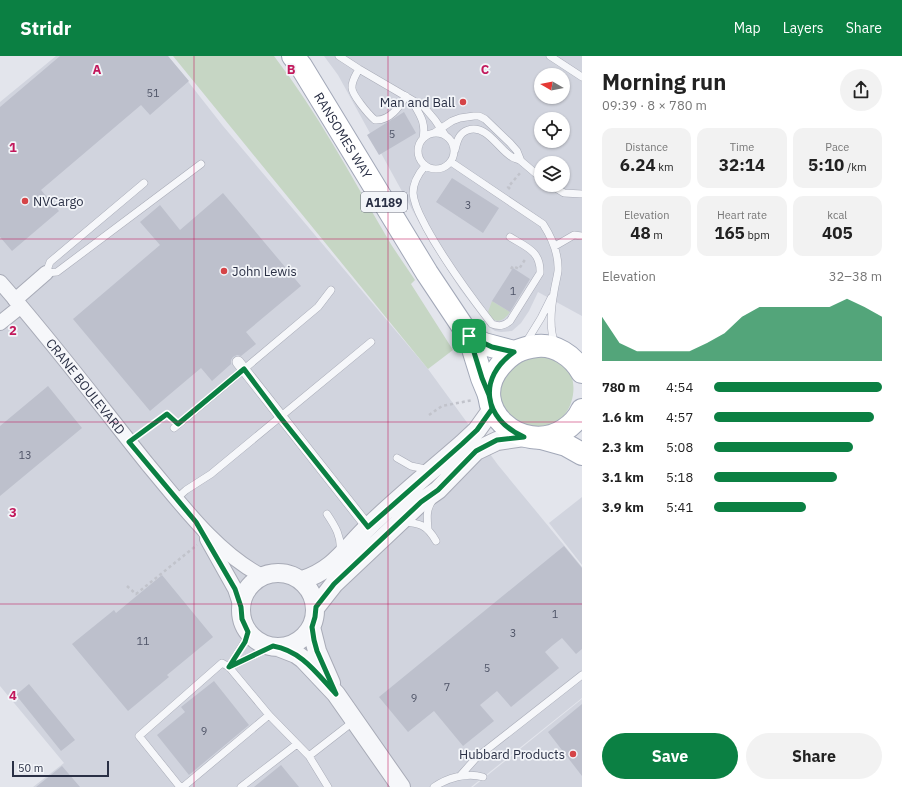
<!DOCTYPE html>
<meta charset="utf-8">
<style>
body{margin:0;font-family:"IBM Plex Sans",sans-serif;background:#f2f2f2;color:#222;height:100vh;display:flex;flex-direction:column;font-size:15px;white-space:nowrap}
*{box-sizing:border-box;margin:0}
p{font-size:13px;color:#767676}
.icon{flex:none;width:22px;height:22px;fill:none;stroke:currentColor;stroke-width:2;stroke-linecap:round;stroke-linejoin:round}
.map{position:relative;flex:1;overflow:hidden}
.side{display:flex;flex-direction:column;background:#fff;width:320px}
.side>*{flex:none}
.needle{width:26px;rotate:279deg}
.controls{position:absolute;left:534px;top:12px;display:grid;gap:8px}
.controls a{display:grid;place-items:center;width:36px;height:36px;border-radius:50%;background:#fff;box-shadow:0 1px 3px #0004;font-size:20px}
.scale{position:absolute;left:12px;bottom:10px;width:97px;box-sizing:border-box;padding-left:4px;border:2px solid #2a3045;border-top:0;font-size:11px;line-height:14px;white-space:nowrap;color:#2a3045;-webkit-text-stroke:3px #f3f5f9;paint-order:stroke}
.pin{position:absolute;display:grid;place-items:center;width:34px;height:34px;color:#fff;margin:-17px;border-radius:8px;box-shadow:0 2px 6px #0006}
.round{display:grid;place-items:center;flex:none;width:42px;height:42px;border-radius:21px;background:#f2f2f2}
.head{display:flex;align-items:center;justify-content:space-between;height:68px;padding:0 20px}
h1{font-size:22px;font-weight:700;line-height:30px}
.stats{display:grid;grid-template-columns:repeat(3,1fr);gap:6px;height:68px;padding:4px 20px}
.stats div{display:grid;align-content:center;border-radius:10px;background:#f2f2f2;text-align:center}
.stats b{font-size:17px;font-weight:700}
.stats small{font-size:11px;font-weight:400}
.stats p{font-size:11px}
.chart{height:112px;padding:8px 20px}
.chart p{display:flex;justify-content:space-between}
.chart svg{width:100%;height:72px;margin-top:4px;fill:#0b8043;opacity:.7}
.primary-button{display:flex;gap:8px;margin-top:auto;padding:8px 20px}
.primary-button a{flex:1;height:46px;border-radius:24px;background:#0b8043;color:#fff;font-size:16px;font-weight:700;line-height:46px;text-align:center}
.primary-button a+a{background:#f2f2f2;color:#222}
ul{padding:0 20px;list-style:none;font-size:13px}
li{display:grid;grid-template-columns:64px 48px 1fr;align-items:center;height:30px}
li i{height:10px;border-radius:5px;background:#0b8043}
header{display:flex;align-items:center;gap:24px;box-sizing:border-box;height:56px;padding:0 20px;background:#0b8043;color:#fff}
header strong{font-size:19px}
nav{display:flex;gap:22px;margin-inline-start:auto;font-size:14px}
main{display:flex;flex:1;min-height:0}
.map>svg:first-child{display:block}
</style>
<header>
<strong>Stridr</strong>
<nav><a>Map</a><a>Layers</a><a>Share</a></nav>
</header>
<main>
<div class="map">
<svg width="582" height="731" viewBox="0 0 582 731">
<rect width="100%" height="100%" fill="#e3e5ec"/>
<path fill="#d1d4de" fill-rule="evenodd" d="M 56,0 L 168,0 L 223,70 L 428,313 L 498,409 L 582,511 L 582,642 L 471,731 L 33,731 L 64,707 L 0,630 L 0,46 Z
M 324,0 L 582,0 L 582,260 L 538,236 L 529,255 L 521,267 L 512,275 L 501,276 L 495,275 L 489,271 L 460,233 L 431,188 L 338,19 ZM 541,19 L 563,19 L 563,41 L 541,41 ZM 541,63 L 563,63 L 563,85 L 541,85 ZM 541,107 L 563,107 L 563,129 L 541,129 Z
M 582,441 L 582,509 L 549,467 Z
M 582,643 L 582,731 L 473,731 Z"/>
<path fill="#c6d6c4" d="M 173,0 L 274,0 C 317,56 350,118 385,178 C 394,194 405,209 415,224 L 411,228 L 453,294 L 428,313 Z
M 492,245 L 510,256 C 505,263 499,268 491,262 L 488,256 Z
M 545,297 C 551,301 561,305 566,310 C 582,330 571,366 545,371 C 542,372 536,372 533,372 C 529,371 514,365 511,362 C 502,355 497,339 499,329 C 501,321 507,313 511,307 Z"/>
<path fill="#bdc0cc" d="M 60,0 L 168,0 L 189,25 L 150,59 L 141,49 L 41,134 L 59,155 L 12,195 L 0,181 L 0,51 Z
M 404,56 L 416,77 L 379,99 L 367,79 Z
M 452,122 L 499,152 L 483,177 L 436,146 Z
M 223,137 L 301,230 L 246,276 L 256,288 L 241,300 L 237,299 L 233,301 L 231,304 L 231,308 L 212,325 L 201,312 L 150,355 L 73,263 L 160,189 L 140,166 L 160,149 L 180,174 Z
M 513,212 L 530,223 L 510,256 L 492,245 Z
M 48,330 L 82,372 L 0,440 L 0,370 Z
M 564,490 L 582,512 L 582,593 L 576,598 L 562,582 L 553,589 L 545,596 L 559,612 L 511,651 L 497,635 L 480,649 L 494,665 L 463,690 L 434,655 L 408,676 L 379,641 Z
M 162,519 L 213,581 L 167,619 L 169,621 L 128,655 L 72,588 L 114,554 L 116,557 Z
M 214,625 L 249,669 L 189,719 L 157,679 L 185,656 L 181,651 Z
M 29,628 L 75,684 L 61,695 L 16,639 Z
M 582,648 L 582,720 L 548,676 Z
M 281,709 L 299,731 L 254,731 Z
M 62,710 L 80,731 L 36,731 Z"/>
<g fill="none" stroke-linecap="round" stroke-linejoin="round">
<defs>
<path id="service" d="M 339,0 L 359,13 L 424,51 L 435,64 L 445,79
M 550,0 L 582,21
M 359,13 C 356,19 352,24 352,31 C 351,38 369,59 375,64 C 390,65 399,51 406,40
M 412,45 C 420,59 426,66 423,82
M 434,77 L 452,65 L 460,62 L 474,60 L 479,60 L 485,63 L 510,87 L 517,95 L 521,105 L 541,122
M418 95a18 18 0 1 1 36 0a18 18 0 1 1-36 0Z
M 455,94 C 457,85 459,77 468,74 C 487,68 498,93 512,101 C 515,103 518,103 521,105
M 451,106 L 543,168 C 552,182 559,197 558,215 C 557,222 555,229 554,236 C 551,252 549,273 555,288
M 425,110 C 419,117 413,127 413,137 C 414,150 421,161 426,171 C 445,206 468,237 492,268 C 499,271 504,270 510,265 L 540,217 C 541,195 526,191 510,181
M 144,127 L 50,206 L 46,217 L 57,216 L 201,108
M 551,129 L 564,137 L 582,138
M 555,190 L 574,179 L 582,180
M 525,288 L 541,262 L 551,242
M 174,372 L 318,251 L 331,234
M 397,402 L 411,410 L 430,414
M 176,443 L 186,434 L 211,418 L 371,286
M 327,458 C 335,470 342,481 340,496
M 403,466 C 420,467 427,469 436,485
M 428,473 C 427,462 426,454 432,445
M 229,611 L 273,590
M 229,611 L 245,585 L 248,576
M 309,700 L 354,665
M 460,720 L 476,702 L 582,619
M 180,731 L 139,680 L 222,607 L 229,611 L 269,659 L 309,700 L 328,731
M 183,731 L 269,659
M 241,731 L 297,688
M 434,731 C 447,722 467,716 483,721"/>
<path id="pedestrian" d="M 238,306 L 368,471"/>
<g id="minor">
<path id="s1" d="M 0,226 C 52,285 100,349 149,410 C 181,448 217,497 262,520"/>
<path d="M 15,244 L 46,217"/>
<path d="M 0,267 L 20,251"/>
<path d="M 207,483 L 235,533 L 241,551"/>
</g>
<path id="tertiary" d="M241 554a37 37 0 1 1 74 0a37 37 0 1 1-74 0Z
M 302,524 C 334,514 345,493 368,471 C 398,442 431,415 462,388 L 477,374 L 492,353
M 316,551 L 334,528 L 421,446 L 438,434 L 476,395 L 497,385 L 524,381
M 311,571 L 317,595 L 331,627
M 278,591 L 296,598 L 303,603 L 336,638 L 401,731"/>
<g id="primary">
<path id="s2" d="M 293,0 L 301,10 L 427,217 L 469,280 L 482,322 L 489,339"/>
<path d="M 469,280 L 484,288 L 514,296"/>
<path d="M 582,316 C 573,300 555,288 537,290 C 520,292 511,297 500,310 C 465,351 522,401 564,374 C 572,369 578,363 582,354"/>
<path d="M 541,382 L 566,389 L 582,398"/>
</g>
</defs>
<use href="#service" stroke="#a8abb7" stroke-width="8"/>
<use href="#pedestrian" stroke="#a8abb7" stroke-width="12"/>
<use href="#minor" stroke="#a8abb7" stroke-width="16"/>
<use href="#tertiary" stroke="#a8abb7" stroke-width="20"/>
<use href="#primary" stroke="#a2a8b8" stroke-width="24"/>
<path stroke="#c1c3cb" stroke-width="2.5" stroke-dasharray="3 3" stroke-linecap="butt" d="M 510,133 L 508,131 L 521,116
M 511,213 L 513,210 L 519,213 L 526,202
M 429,359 L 442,350 L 473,344
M 139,378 L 167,358 L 172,362
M 127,530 L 136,538 L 197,489"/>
<use href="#service" stroke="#f6f7fa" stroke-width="7"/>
<use href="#pedestrian" stroke="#f6f7fa" stroke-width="11"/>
<use href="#minor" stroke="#f6f7fa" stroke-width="14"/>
<use href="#tertiary" stroke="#f6f7fa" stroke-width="18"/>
<use href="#primary" stroke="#fff" stroke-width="22"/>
</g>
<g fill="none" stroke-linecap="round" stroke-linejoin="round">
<defs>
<path id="route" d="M 469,280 L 482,322 L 489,339 L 492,353 L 477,374 L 462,388 L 368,471 L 280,361 L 244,313 L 178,368 L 167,358 L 129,386 L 196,466 L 235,533 L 241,551 L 242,563 L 248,576 L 245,586 L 229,611 L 273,590 C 302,595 317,618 336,638 L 317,595 L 314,584 L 312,571 L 315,561 L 316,551 L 334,528 L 421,446 L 438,434 L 476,395 L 497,384 L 524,381 C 483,363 477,322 514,296 L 492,291 L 469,280"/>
</defs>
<use href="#route" stroke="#fff" stroke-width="8"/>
<use href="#route" stroke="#0b8043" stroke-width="5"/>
</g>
<path fill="none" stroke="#c2185b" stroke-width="1" stroke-opacity="0.55" d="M 194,0 L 194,731M 388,0 L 388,731M 0,183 L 582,183M 0,366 L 582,366M 0,548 L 582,548"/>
<g fill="#d54447" stroke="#f3f5f9" stroke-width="1.5">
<circle cx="463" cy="46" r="4"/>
<circle cx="25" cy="145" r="4"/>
<circle cx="224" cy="215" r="4"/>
<circle cx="573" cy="698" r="4"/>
</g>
<g text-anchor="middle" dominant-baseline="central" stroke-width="3.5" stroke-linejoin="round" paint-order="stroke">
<g font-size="11" fill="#4f5467">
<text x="153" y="37">51</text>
<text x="392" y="78">5</text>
<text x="468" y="149">3</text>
<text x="513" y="235">1</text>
<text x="25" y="399">13</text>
<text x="555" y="558">1</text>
<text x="513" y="577">3</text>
<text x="143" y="585">11</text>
<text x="487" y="612">5</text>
<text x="447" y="631">7</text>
<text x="414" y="642">9</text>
<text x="204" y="675">9</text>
</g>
<rect fill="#f3f5f9" stroke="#666b7b" stroke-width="1" x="361" y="136" width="46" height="20" rx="3"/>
<g font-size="12" font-weight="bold" fill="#2a3045">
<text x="384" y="146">A1189</text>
</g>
<g font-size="13" fill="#2a3045" stroke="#f3f5f9" text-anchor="end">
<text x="455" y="46">Man and Ball</text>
<text x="33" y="145" text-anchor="start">NVCargo</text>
<text x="232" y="215" text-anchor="start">John Lewis</text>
<text x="565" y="698">Hubbard Products</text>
</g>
<g font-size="13" fill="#2a3045" stroke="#f3f5f9">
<text stroke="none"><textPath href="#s2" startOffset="94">RANSOMES WAY</textPath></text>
<text stroke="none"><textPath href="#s1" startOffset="135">CRANE BOULEVARD</textPath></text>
</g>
</g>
<g font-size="13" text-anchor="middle" font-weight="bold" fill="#c2185b" stroke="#f3f5f9" stroke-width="3.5" stroke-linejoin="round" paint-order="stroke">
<text x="97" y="18">A</text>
<text x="291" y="18">B</text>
<text x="485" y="18">C</text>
<text x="13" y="96">1</text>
<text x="13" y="279">2</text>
<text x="13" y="461">3</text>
<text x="13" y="644">4</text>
</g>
</svg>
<div class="controls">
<a><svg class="needle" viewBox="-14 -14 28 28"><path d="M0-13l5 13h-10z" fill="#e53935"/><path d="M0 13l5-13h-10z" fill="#767676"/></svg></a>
<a><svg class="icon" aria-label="locate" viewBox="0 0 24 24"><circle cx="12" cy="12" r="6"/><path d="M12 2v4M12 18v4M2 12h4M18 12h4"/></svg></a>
<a><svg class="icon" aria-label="layers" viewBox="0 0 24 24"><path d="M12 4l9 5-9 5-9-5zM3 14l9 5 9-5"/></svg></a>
</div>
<div class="scale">50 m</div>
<div class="pin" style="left:469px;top:280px;background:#1e9e55"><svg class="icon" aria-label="arrive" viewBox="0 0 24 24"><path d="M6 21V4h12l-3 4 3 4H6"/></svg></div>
</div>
<section class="side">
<div class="head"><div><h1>Morning run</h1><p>09:39 · 8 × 780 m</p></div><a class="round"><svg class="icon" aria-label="share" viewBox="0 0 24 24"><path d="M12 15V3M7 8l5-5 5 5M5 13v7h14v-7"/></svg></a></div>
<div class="stats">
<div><p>Distance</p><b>6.24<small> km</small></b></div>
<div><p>Time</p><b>32:14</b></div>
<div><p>Pace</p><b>5:10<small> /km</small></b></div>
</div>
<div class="stats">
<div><p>Elevation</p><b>48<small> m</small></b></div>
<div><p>Heart rate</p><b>165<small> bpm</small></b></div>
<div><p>kcal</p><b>405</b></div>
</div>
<div class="chart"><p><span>Elevation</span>32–38 m</p>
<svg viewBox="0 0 160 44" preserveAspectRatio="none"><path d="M0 44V17L10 33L20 38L30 38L40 38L50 38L60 33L70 27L80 17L90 11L100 11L110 11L120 11L130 11L140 6L150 11L160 17V44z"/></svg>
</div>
<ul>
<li><b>780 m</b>4:54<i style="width:100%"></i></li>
<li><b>1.6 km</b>4:57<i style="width:95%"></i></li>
<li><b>2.3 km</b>5:08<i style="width:83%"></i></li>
<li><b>3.1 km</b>5:18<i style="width:73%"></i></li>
<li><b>3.9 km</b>5:41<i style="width:55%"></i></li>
</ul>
<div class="primary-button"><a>Save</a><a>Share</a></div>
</section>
</main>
